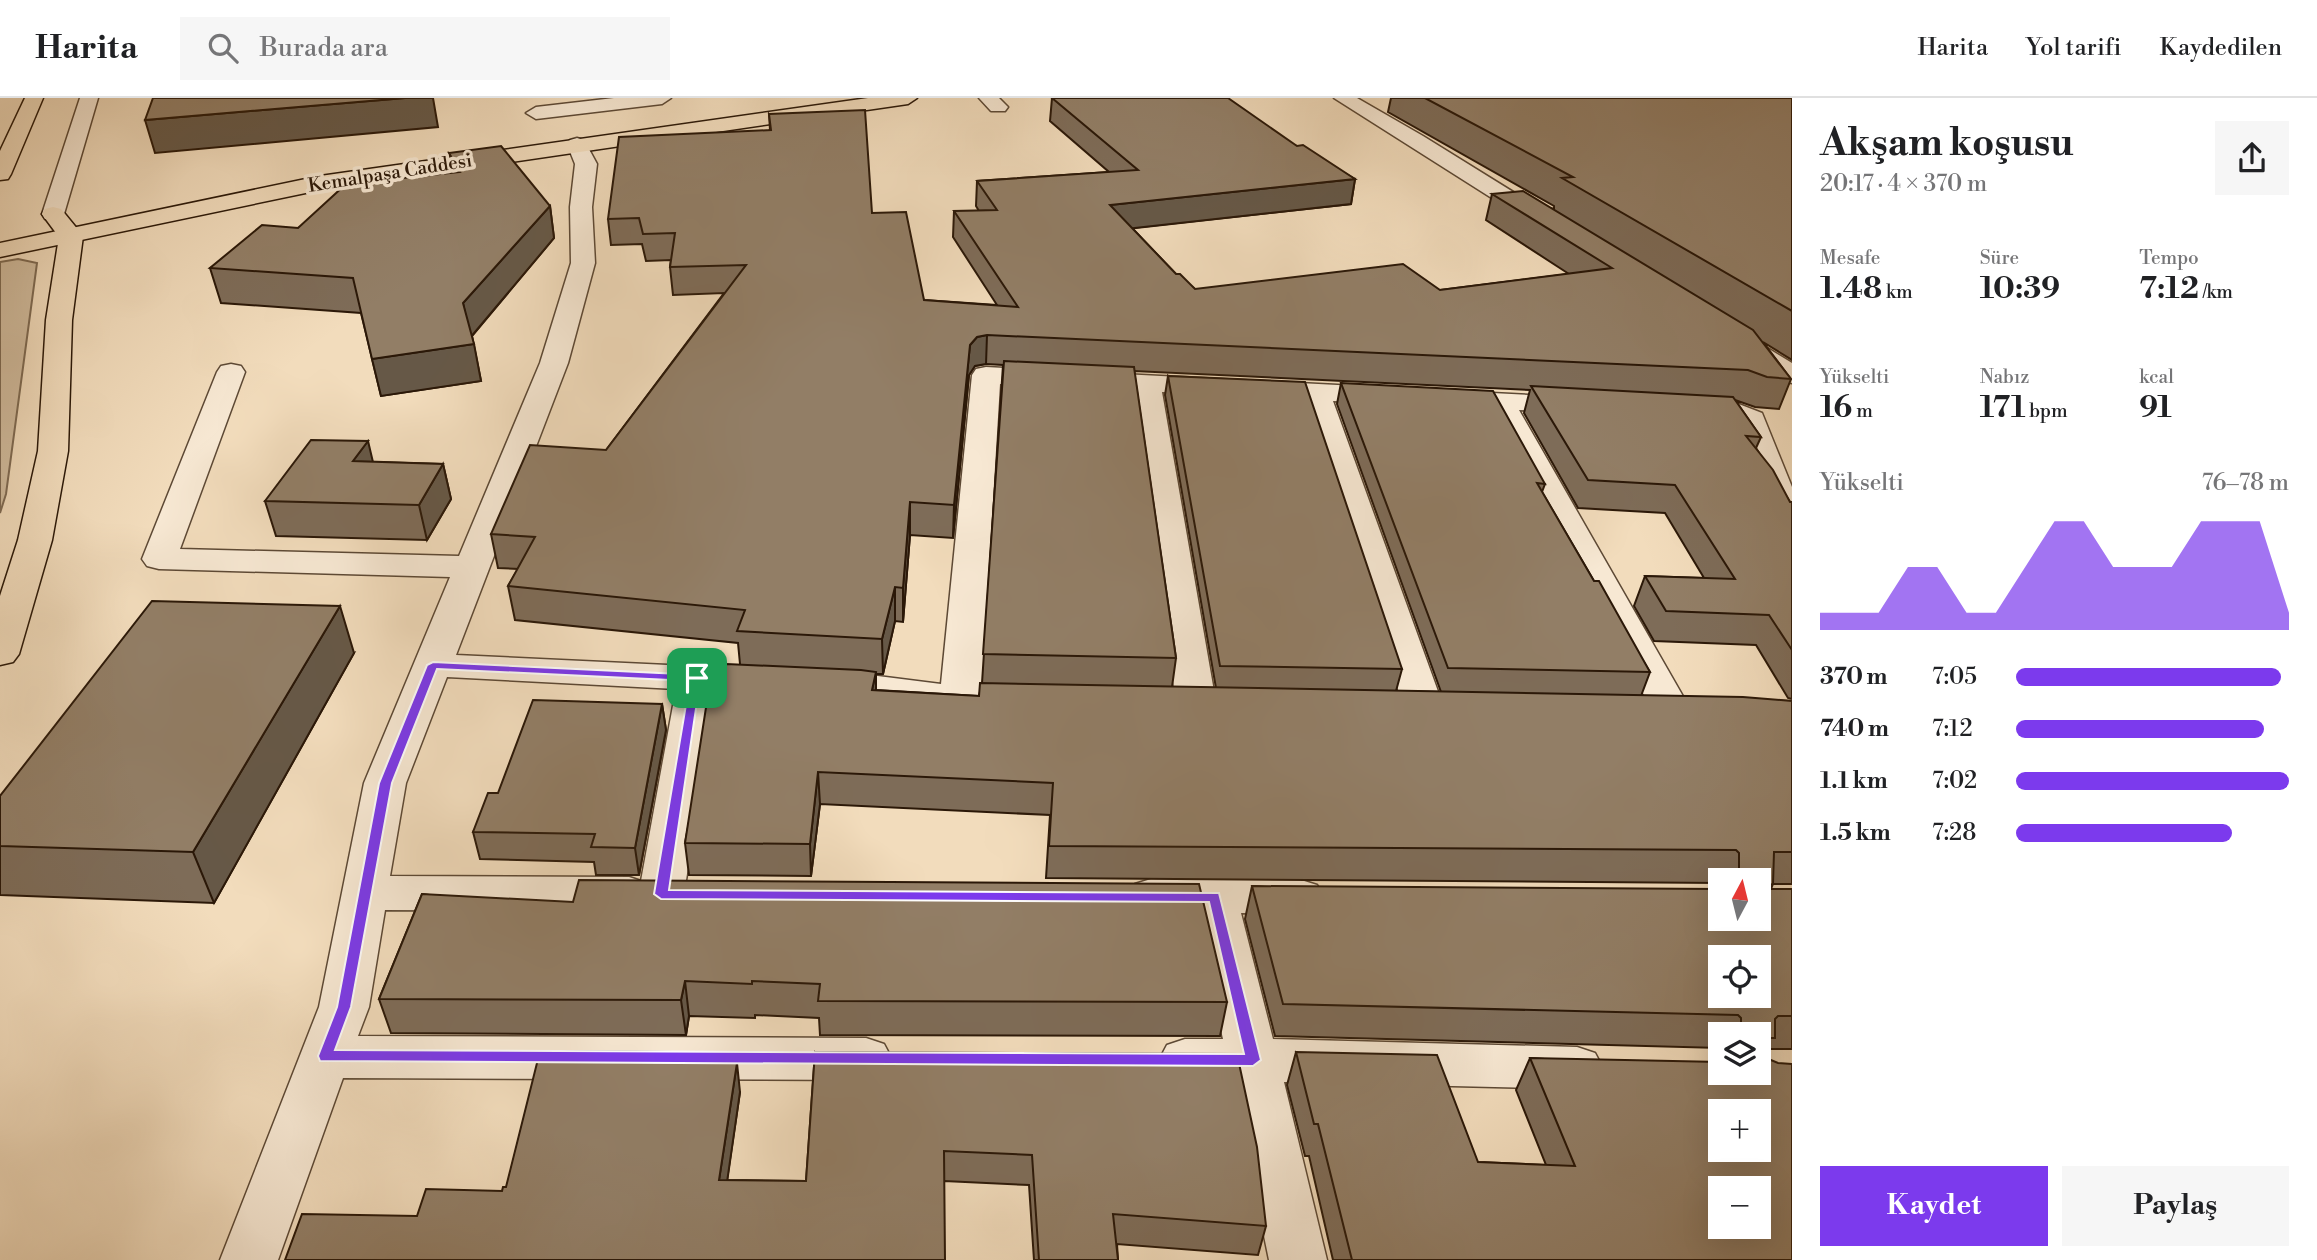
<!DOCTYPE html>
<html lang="tr">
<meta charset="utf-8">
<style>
body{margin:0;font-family:"Libre Bodoni",serif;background:#f6f6f6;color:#202124;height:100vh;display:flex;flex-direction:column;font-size:26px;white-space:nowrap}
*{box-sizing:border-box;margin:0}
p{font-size:23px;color:#757577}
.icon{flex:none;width:38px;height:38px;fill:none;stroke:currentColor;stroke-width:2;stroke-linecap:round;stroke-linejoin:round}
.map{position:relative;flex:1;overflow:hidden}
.sheet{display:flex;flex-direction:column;background:#fff;width:525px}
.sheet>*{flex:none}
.needle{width:46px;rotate:7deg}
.buttons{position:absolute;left:1708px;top:770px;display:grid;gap:14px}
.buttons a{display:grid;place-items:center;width:63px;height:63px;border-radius:0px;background:#fff;box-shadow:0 7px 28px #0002;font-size:35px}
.pin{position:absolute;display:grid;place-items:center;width:60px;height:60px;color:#fff;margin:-30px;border-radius:14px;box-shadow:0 4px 10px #0006}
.round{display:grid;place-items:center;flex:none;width:74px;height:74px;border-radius:0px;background:#f6f6f6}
.headline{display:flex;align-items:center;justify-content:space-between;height:119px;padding:0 28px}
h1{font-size:38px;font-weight:800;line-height:52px}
.stats{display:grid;grid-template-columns:repeat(3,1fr);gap:10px;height:119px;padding:7px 28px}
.stats div{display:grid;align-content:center}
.stats b{font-size:30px;font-weight:800}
.stats small{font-size:19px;font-weight:400}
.stats p{font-size:19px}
.chart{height:196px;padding:14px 28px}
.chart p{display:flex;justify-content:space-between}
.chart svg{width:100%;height:126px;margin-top:7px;fill:#7c3aed;opacity:.7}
.cta{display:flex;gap:14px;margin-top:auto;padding:14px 28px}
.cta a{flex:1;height:80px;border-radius:0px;background:#7c3aed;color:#fff;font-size:28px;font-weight:800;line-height:80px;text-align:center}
.cta a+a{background:#f6f6f6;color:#202124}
ul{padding:0 28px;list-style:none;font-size:23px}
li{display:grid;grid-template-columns:112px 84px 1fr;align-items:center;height:52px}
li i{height:18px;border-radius:9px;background:#7c3aed}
header{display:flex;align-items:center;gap:42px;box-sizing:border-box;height:98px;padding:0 35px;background:#fff;border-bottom:2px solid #e0e0e0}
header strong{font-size:33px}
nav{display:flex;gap:38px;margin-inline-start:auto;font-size:24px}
.search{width:490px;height:63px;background:#f6f6f6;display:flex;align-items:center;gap:18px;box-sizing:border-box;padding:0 24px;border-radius:0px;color:#757577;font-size:26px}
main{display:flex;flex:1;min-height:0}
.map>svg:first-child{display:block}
</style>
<header>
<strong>Harita</strong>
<div class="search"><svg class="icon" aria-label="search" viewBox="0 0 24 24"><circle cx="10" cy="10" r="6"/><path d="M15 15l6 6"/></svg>Burada ara</div>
<nav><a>Harita</a><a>Yol tarifi</a><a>Kaydedilen</a></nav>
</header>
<main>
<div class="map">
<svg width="1792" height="1162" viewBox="0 0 1792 1162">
<rect width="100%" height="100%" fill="#f2dcbc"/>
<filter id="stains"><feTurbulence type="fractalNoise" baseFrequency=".00286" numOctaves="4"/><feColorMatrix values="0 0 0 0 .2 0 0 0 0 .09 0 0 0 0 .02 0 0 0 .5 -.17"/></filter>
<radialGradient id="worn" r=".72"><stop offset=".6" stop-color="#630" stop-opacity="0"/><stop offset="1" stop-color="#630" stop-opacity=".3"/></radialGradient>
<path fill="#d0bb9d" stroke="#7e6a52" stroke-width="2" d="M 18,161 L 37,165 L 6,396 L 0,415 L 0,164 Z"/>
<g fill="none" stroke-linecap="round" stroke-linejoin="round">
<defs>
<path id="minor" d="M 80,0 L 98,0 L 64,116 L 61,121 L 45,121 L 42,116 Z
M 614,0 L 671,0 L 662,6 L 536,21 L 526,15 L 536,9 Z
M 979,0 L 999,0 L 1008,9 L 1005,13 L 991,13 Z
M 1334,0 L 1357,0 L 1423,38 L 1552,118 L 1556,123 L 1552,128 L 1536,128 Z
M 577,40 L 584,42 L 597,66 L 592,109 L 595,165 L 568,265 L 456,557 L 862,576 L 941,586 L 972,277 L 976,271 L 986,269 L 1588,300 L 1593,306 L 1588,312 L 1578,315 L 1519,312 L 1692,614 L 1686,623 L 1672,627 L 1658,623 L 1489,310 L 1333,303 L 1444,610 L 1438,619 L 1424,622 L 1410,619 L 1404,610 L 1303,301 L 1162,294 L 1216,605 L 1210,614 L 1196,617 L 1182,614 L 1176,605 L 1133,293 L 1000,286 L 981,601 L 975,610 L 959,613 L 862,600 L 714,593 L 684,796 L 677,808 C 660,813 646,807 629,813 L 385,812 L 369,909 L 358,938 L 866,940 L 884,946 L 892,961 L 884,976 L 866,982 L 343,980 L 278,1162 L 220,1162 L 319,909 L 364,685 L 450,479 L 159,471 L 147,468 L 142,461 L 217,274 L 221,268 L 231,266 L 241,268 L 245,274 L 180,451 L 459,458 L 540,265 L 571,165 L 570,109 L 575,66 L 567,46 L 570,42 ZM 447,579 L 676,591 L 641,783 L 629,779 L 390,778 L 406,685 Z
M 1741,238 L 1751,240 L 1792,265 L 1792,285 L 1782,283 L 1731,252 L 1727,246 L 1731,240 Z
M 1697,303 L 1736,305 L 1762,315 L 1792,389 L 1792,434 L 1780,431 L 1768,411 L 1738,326 L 1730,323 L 1687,318 L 1682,312 L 1687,306 Z
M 1151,781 L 1301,782 L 1317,787 L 1324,799 L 1317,811 L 1301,816 L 1241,815 L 1273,941 L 1577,949 L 1595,955 L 1603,970 L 1595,985 L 1577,991 L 1284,984 L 1327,1162 L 1269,1162 L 1232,983 L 1185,983 L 1167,977 L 1159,962 L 1167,947 L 1185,941 L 1223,941 L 1195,815 L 1151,815 L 1135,810 L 1128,798 L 1135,786 Z"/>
<path id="major" d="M 868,0 L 917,0 L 908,6 L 320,92 L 0,159 L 0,145 L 320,78 Z"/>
<path id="highway" d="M 25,0 L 43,0 L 11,76 L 8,81 L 0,82 L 0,53 Z
M 53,109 L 61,111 L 83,138 L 72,222 L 68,353 L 52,442 L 19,556 L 13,564 L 0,567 L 0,498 L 18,442 L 38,353 L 46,222 L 59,139 L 42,116 L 45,111 Z"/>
</defs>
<use href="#minor" stroke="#5d4935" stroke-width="3"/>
<use href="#major" stroke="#2b1808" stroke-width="3"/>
<use href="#highway" stroke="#2b1808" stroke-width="3"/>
<use href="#minor" fill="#f7e8d3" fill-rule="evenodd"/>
<use href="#major" fill="#f2dcbc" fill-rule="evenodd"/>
<use href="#highway" fill="#f2dcbc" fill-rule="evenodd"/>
</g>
<path fill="#7e6c58" stroke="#2b1808" stroke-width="2" fill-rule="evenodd" d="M 1052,0 L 1297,48 L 1355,81 L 1351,106 L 1132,130 L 1176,176 L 1195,191 L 1440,192 L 1569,176 L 1486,122 L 1492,96 L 1554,111 L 1554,108 L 1388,14 L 1391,0 L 1792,0 L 1792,262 L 1763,244 L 1791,281 L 1779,311 L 1755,309 L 1735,302 L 1761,339 L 1756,350 L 1790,404 L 1792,404 L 1792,601 L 1788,600 L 1756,547 L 1654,543 L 1634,508 L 1645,478 L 1704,480 L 1665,415 L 1578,410 L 1524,315 L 1530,292 L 1134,273 L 1176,560 L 1172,589 L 1216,590 L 1165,297 L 1168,278 L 1402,571 L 1396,593 L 1441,594 L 1337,306 L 1341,285 L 1545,386 L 1542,394 L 1594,483 L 1650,574 L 1641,598 L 1792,603 L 1792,786 L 1773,786 L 1771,791 L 1792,791 L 1792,951 L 1769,951 L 1764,959 L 1792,1162 L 1333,1162 L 1309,1058 L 1305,1058 L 1287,987 L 1296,954 L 1478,1064 L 1546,1067 L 1516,992 L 1530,960 L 1759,975 L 1759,936 L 1720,936 L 1720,950 L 1275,938 L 1245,821 L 1252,788 L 1720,821 L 1759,782 L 1720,782 L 1720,785 L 1046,780 L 1050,717 L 820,706 L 811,778 L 689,777 L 685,745 L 712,603 L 740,566 L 738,545 L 515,522 L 508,488 L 518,471 L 498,470 L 491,436 L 606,352 L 724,195 L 673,197 L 670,169 L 671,162 L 646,163 L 642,146 L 611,147 L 608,121 L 770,32 L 769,16 L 872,115 L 924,202 L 997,207 L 953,139 L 954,113 L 979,113 L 976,108 L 977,83 L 1109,74 L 1050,23 ZM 986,266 L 1003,267 L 982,585 L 979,598 L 876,592 L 876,576 L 883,576 L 895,523 L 903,524 L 910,437 L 953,440 L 969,277 L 975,268 Z
M 449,55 L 550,108 L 554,140 L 472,238 L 481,283 L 381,298 L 361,215 L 221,205 L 210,170 L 298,130 L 453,74 Z
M 373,364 L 443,366 L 451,401 L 427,442 L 276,438 L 265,403 Z
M 354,555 L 214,805 L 0,797 L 0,698 Z
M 662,606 L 666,632 L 639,777 L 596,777 L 594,764 L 480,761 L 473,734 L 498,695 Z
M 422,796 L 1227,904 L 1220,938 L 820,937 L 819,920 L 755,917 L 755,920 L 689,918 L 686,937 L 391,935 L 379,901 Z
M 815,954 L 1266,1128 L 1258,1157 L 1117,1146 L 1118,1162 L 1034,1162 L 1029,1087 L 944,1083 L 417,1118 L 502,1093 L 506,1089 L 674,962 L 740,994 L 727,1082 L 806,1083 Z"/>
<path fill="#665847" stroke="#2b1808" stroke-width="2" d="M 405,0 L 433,0 L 438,29 L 155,55 L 145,22 Z
M 1355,81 L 1351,106 L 1108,133 L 1110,107 Z
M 550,108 L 554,140 L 470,240 L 463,205 Z
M 987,237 L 986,266 L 975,268 L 969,277 L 953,440 L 954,407 L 970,247 L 977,239 Z
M 474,246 L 481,283 L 381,298 L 372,261 Z
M 368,343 L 376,377 L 353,363 Z
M 443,366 L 451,401 L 427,442 L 419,407 Z
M 910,404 L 910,437 L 903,524 L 903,490 Z
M 895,489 L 895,523 L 883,576 L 882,541 Z
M 340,508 L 354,555 L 214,805 L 193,754 Z
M 876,574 L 876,605 L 872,592 Z
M 662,606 L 666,632 L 639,777 L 635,750 Z
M 818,674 L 820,706 L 811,778 L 810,746 Z
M 685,883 L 689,918 L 686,937 L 681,902 Z
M 737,965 L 740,994 L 723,1112 L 719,1082 Z"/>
<path fill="#927e66" stroke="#2b1808" stroke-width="2" fill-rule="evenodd" d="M 153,0 L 405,0 L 145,22 Z
M 1052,0 L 1228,0 L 1297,48 L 1303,47 L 1355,81 L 1110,107 L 1176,176 L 1180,176 L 1195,191 L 1403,166 L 1440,192 L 1612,170 L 1492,96 L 1523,93 L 1753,232 L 1791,281 L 1767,279 L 1748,272 L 987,237 L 977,239 L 970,247 L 954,407 L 910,404 L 903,490 L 895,489 L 882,541 L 737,533 L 745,512 L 508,488 L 535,439 L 491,436 L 530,347 L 606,352 L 746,167 L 670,169 L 675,135 L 643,136 L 639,120 L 608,121 L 619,39 L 771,32 L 769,16 L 865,12 L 872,115 L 906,114 L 924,202 L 1018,209 L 954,113 L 997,112 L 977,83 L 1138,72 Z
M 1425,0 L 1792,0 L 1792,213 L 1562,80 L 1573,79 Z
M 501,48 L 550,108 L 463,205 L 474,246 L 372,261 L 353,180 L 210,170 L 262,127 L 298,130 L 346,86 L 460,74 L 449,55 Z
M 1004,263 L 1134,269 L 1176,560 L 983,556 Z
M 1168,278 L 1305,284 L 1402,571 L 1220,568 Z
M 1341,285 L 1493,293 L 1545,386 L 1537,385 L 1594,483 L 1599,483 L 1650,574 L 1448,570 Z
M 1531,288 L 1733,299 L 1761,339 L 1746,338 L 1773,372 L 1790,404 L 1792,404 L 1792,552 L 1769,517 L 1666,513 L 1645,478 L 1735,481 L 1675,387 L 1588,382 Z
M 311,342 L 368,343 L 353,363 L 443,366 L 419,407 L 265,403 Z
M 152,503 L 340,508 L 193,754 L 0,748 L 0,698 Z
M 726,566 L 861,572 L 876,574 L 872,592 L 979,598 L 980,585 L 1743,599 L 1792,603 L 1792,754 L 1774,754 L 1773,786 L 1770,787 L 1770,791 L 1792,791 L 1792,918 L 1778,918 L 1775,921 L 1775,940 L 1759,940 L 1759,936 L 1741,936 L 1741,920 L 1738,917 L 1283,906 L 1252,788 L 1720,791 L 1720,821 L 1759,821 L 1759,782 L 1739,782 L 1739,755 L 1736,752 L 1049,748 L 1053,685 L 818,674 L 810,746 L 685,745 L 707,603 L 712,603 ZM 1720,859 L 1759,859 L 1759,898 L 1720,898 Z
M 533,602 L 662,606 L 635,750 L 591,749 L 595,736 L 473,734 L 488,695 L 498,695 Z
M 579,782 L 1199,786 L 1227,904 L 818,903 L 820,886 L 752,883 L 752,886 L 685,883 L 681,902 L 379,901 L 422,796 L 573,804 Z
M 540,953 L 672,954 L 671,962 L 737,965 L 719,1082 L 806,1083 L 815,954 L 1237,956 L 1257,1049 L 1266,1128 L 1113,1116 L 1118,1162 L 1039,1162 L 1032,1057 L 944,1053 L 945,1162 L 285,1162 L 302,1116 L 417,1118 L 426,1091 L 502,1093 L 503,1089 L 506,1089 Z
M 1296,954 L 1437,957 L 1478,1064 L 1575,1068 L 1530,960 L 1720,964 L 1720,975 L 1759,975 L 1759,957 L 1778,965 L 1792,966 L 1792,1162 L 1352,1162 L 1318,1026 L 1314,1026 ZM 1720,1013 L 1759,1013 L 1759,1052 L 1720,1052 ZM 1720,1090 L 1759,1090 L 1759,1129 L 1720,1129 Z"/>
<path fill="#7c3aed" stroke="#fff" stroke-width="2" fill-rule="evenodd" d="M 433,564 L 701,577 L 669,792 L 1219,795 L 1261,962 L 1253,968 L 320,963 L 318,958 L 337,909 L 379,685 L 427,567 ZM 437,571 L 690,583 L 654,796 L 661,801 L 1209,804 L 1244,956 L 335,952 L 351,909 L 392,685 Z"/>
<g text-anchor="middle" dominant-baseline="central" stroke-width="7" stroke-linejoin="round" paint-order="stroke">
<g font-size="19" fill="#2b1808" stroke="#f7e8d3">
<text transform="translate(390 75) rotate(-9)">Kemalpaşa Caddesi</text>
</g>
</g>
<rect width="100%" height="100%" filter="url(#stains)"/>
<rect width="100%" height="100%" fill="url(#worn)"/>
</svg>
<div class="buttons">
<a><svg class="needle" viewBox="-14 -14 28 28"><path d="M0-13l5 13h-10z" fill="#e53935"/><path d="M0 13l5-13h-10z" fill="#757577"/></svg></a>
<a><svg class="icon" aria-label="locate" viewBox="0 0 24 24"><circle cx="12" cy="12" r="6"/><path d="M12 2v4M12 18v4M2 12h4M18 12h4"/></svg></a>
<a><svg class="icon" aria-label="layers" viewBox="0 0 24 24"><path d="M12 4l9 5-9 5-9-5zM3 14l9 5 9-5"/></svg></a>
<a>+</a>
<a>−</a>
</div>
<div class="pin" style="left:697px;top:580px;background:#1e9e55"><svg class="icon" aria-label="arrive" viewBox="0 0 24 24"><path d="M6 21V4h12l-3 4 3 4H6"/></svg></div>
</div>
<section class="sheet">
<div class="headline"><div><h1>Akşam koşusu</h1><p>20:17 · 4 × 370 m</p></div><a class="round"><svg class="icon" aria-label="share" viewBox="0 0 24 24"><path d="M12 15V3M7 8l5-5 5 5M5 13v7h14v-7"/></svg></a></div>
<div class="stats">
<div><p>Mesafe</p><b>1.48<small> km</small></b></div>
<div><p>Süre</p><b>10:39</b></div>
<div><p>Tempo</p><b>7:12<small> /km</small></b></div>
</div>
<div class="stats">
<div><p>Yükselti</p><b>16<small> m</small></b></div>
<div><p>Nabız</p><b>171<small> bpm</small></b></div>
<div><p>kcal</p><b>91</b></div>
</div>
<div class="chart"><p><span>Yükselti</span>76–78 m</p>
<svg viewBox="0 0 160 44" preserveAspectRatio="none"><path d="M0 44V38L10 38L20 38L30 22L40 22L50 38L60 38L70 22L80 6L90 6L100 22L110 22L120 22L130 6L140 6L150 6L160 38V44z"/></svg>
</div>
<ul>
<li><b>370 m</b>7:05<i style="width:97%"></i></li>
<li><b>740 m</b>7:12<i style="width:91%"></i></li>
<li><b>1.1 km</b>7:02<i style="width:100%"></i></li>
<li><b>1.5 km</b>7:28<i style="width:79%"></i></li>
</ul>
<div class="cta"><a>Kaydet</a><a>Paylaş</a></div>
</section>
</main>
